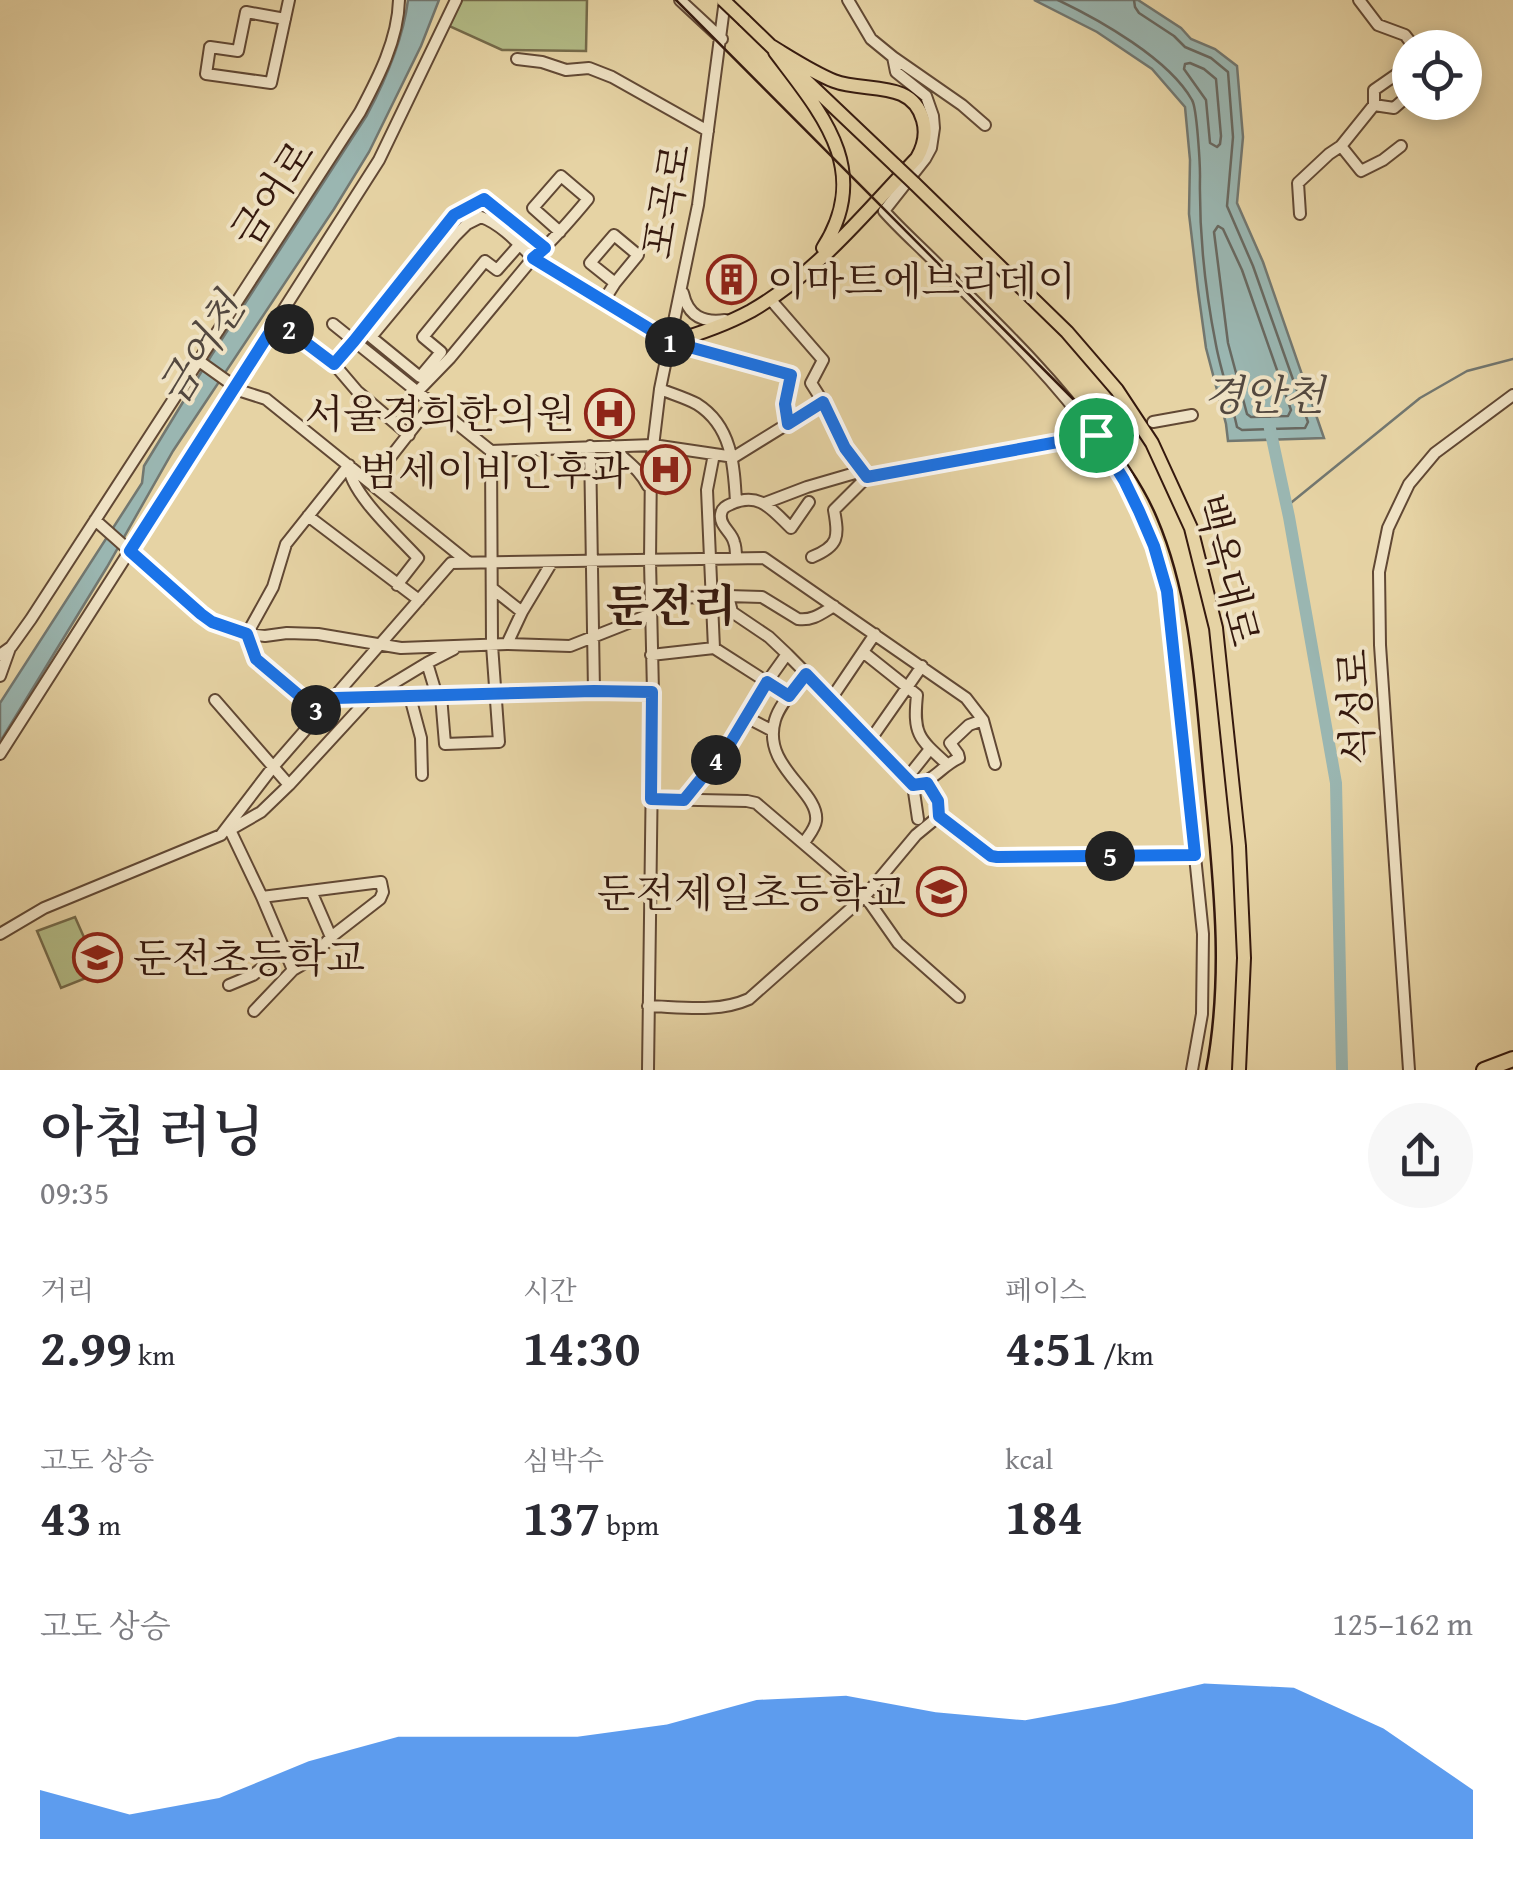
<!DOCTYPE html>
<html lang="ko">
<meta charset="utf-8">
<style>
body{margin:0;font-family:"Gentium Book Plus","Noto Serif KR",serif;background:#f7f7f7;color:#2b2b33;height:100vh;display:flex;flex-direction:column;font-size:38px;white-space:nowrap}
*{box-sizing:border-box;margin:0}
p{font-size:32px;color:#7c7c81}
.icon{flex:none;width:55px;height:55px;fill:none;stroke:currentColor;stroke-width:2;stroke-linecap:round;stroke-linejoin:round}
.map{position:relative;height:1070px;overflow:hidden}
.side{display:flex;flex-direction:column;background:#fff;flex:1}
.side>*{flex:none}
.tools{position:absolute;left:1392px;top:30px;display:grid;gap:20px}
.tools a{display:grid;place-items:center;width:90px;height:90px;border-radius:50%;background:#fff;box-shadow:0 5px 15px #0003;font-size:50px}
.pin{position:absolute;display:grid;place-items:center;width:85px;height:85px;color:#fff;margin:-42px;border:5px solid #fff;border-radius:50%;box-shadow:0 2px 10px #0007}
.km{position:absolute;width:50px;height:50px;margin:-25px;border-radius:50%;background:#222;color:#fff;font-size:28px;line-height:50px;text-align:center}
.round{display:grid;place-items:center;flex:none;width:105px;height:105px;border-radius:52px;background:#f7f7f7}
.headline{display:flex;align-items:center;justify-content:space-between;height:170px;padding:0 40px}
h1{font-size:55px;font-weight:600;line-height:75px}
.stats{display:grid;grid-template-columns:repeat(3,1fr);gap:15px;height:170px;padding:10px 40px}
.stats div{display:grid;align-content:center}
.stats b{font-size:50px;font-weight:600}
.stats small{font-size:28px;font-weight:400}
.stats p{font-size:28px}
.chart{height:280px;padding:20px 40px}
.chart p{display:flex;justify-content:space-between}
.chart svg{width:100%;height:180px;margin-top:10px;fill:#1a73e8;opacity:.7}
.map>svg:first-child{display:block}
</style>
<div class="map">
<svg width="1513" height="1070" viewBox="0 0 1513 1070">
<rect width="100%" height="100%" fill="#e6d3a4"/>
<filter id="stains"><feTurbulence type="fractalNoise" baseFrequency=".002" numOctaves="4"/><feColorMatrix values="0 0 0 0 .2 0 0 0 0 .09 0 0 0 0 .02 0 0 0 .5 -.17"/></filter>
<radialGradient id="worn" r=".72"><stop offset=".6" stop-color="#630" stop-opacity="0"/><stop offset="1" stop-color="#630" stop-opacity=".3"/></radialGradient>
<path fill="#b3bc87" stroke="#746a4a" stroke-width="2.5" d="M 462,0 L 587,0 L 586,51 L 502,50 L 449,26 Z
M 75,917 L 98,969 L 96,974 L 61,988 L 37,931 Z"/>
<path fill="#9ab6b1" stroke="#727770" stroke-width="2.5" d="M 408,0 L 439,0 L 421,46 L 369,152 L 334,209 L 173,451 L 107,567 L 0,742 L 0,703 L 142,483 L 144,466 L 211,356 L 367,115 C 386,79 403,40 408,0 Z
M 1034,0 L 1138,0 L 1181,28 L 1191,39 L 1215,49 L 1237,66 L 1243,137 L 1237,203 L 1263,262 L 1324,438 L 1228,441 L 1226,424 L 1206,348 L 1198,290 L 1189,214 L 1190,160 L 1185,107 L 1152,69 L 1097,32 Z"/>
<g fill="none" stroke-linecap="round" stroke-linejoin="round">
<path stroke="#686860" stroke-width="2.5" d="M 1058,0 C 1100,20 1169,59 1192,100 C 1197,108 1200,164 1200,176 C 1199,232 1205,290 1216,345 C 1221,372 1231,399 1237,427 L 1242,430 L 1305,428 L 1308,422 L 1253,266 L 1227,206 L 1233,137 L 1228,72 L 1211,58 L 1185,47 L 1174,36 L 1139,13 L 1135,7 L 1134,0
M 1190,63 L 1204,69 L 1216,79 L 1221,136 L 1220,144 L 1217,147 L 1210,143 L 1206,100 L 1184,69 L 1185,64 Z
M 1218,226 L 1223,229 L 1242,270 L 1291,410 L 1288,416 L 1251,417 L 1247,414 L 1228,343 L 1214,232 Z"/>
<path stroke="#727770" stroke-width="2.5" d="M 1287,506 L 1420,398 L 1467,371 L 1513,359"/>
<path stroke="#9ab6b1" stroke-width="12" d="M 1269,424 L 1289,517 L 1336,783 L 1342,1070"/>
<defs>
<path id="minor" d="M 680,0 L 722,39
M 848,0 L 871,39 L 893,57 L 896,72 L 926,96 L 933,116 L 934,128 L 931,148 L 925,159 L 884,211 C 899,228 917,244 933,260 C 1042,369 1149,462 1171,623 L 1203,934 L 1202,1014 L 1192,1070
M 1359,0 L 1378,25 L 1405,35 L 1415,48
M 285,19 L 246,12 L 238,51 L 210,47 L 206,74 L 271,83 L 289,0
M 893,57 L 962,105 L 985,125
M 517,59 L 542,62 L 566,70 L 589,68 L 612,77 L 708,131
M 1410,65 L 1374,90 L 1374,105 L 1394,108 L 1410,94
M 1341,146 L 1361,171 L 1383,160 L 1401,146
M 1300,214 L 1298,183 L 1329,154 L 1341,146 L 1374,105
M 520,244 L 497,270 L 485,261 L 423,337 L 441,352 L 420,377 L 371,337 L 455,236 L 467,224 L 481,217 C 501,224 518,243 533,258 C 554,240 571,219 588,199 L 561,176 L 533,208 L 560,232
M 683,293 C 688,316 703,323 725,320
M 770,299 L 823,360 L 811,383 L 823,402
M 603,302 L 615,283 L 638,255 L 614,235 L 590,263 L 615,283
M 277,321 L 334,364 L 357,391 L 409,435
M 333,324 L 491,451 L 653,445 L 734,457 L 823,402 L 845,448 L 867,477 L 1131,427
M 199,361 L 241,391 L 266,399 L 468,562
M 334,364 L 355,341 L 455,215 L 485,199 L 545,248
M 660,389 C 672,394 686,398 697,404 C 732,426 734,465 736,502
M 417,392 L 450,358 L 533,258 L 671,342 L 791,375 L 785,403 L 788,424
M 1153,422 L 1192,415
M 590,446 L 594,691
M 613,446 C 623,461 637,465 648,486
M 714,454 L 707,490 L 714,648
M 349,465 L 286,544 L 273,587 L 247,634 L 265,636 L 287,633 L 318,634 L 401,648 L 507,644 L 570,646 L 651,614
M 349,466 C 349,492 400,538 418,558 L 397,585
M 371,482 L 432,404
M 765,503 L 807,487 L 862,471
M 308,516 L 419,600
M 95,520 L 201,614 L 213,622 L 247,634 L 256,659 L 321,714
M 812,557 C 839,546 839,537 834,510 L 867,477
M 736,558 C 736,552 736,547 734,542 C 732,532 719,526 721,514 C 722,508 726,506 731,504 C 760,491 772,510 791,528 L 809,502
M 493,589 L 522,612
M 728,596 L 762,597 L 798,619 C 813,621 822,613 834,606
M 651,599 L 728,596 L 732,612 L 769,637 L 787,654 L 871,739 L 913,785 C 934,782 940,767 959,758 L 958,754 L 950,743 L 969,725 L 983,720
M 507,644 L 522,612 L 552,562
M 863,652 L 917,695 C 913,734 918,738 947,764
M 0,655 L 11,647 L 31,619 L 360,112 C 378,78 398,40 399,0
M 651,655 L 714,648 L 789,696
M 427,663 L 437,696
M 0,676 L 10,648
M 441,696 L 445,744 L 499,742 L 492,645 L 491,451
M 410,697 L 421,738 L 422,775
M 335,699 L 594,691 L 653,692
M 831,699 L 875,634
M 215,700 L 289,785
M 746,717 L 773,731
M 871,739 L 922,666
M 0,754 L 379,160 L 456,0
M 907,778 L 930,749
M 927,783 L 938,801 L 939,816
M 913,785 L 918,819
M 651,799 L 747,801 L 756,803 L 865,896 L 916,835 L 939,816 L 991,856 L 997,857 L 1195,855
M 684,800 L 731,742 L 767,682 L 787,654
M 230,830 L 262,897 L 293,970
M 228,831 L 261,812 L 289,785 L 369,698 L 427,663 L 454,649
M 804,843 C 808,836 815,829 816,821 C 820,791 761,767 775,720 C 780,703 796,688 806,673
M 311,891 L 331,937
M 0,934 L 44,908 L 221,835 L 273,767 L 451,563 L 764,558 L 966,698 L 983,720 L 995,764
M 229,985 L 253,975 L 284,950
M 648,1006 C 681,1007 718,1013 749,999 L 865,896 L 898,943 L 959,997
M 254,1011 L 293,970 L 310,960 L 331,937 L 380,899 L 383,892 L 381,882 L 262,897
M 648,1070 L 653,692 L 650,561 L 651,463 L 660,389 L 698,205 L 725,0
M 1409,1070 L 1380,645 L 1379,572 L 1388,528 L 1409,484 L 1435,453 L 1513,395"/>
<path id="major" d="M 744,20 L 775,50
M 775,52 C 821,113 873,170 823,248
M 796,71 L 896,166
M 914,183 L 1067,332 L 1117,390 L 1152,443 L 1191,528 L 1216,628 L 1239,846 L 1244,958 L 1239,1070
M 671,342 C 699,334 725,325 751,311 C 816,274 866,212 917,158 C 924,146 927,134 923,120 C 912,79 865,93 834,81 C 812,72 791,58 771,46"/>
<path id="highway" d="M 1484,1070 L 1513,1059"/>
</defs>
<use href="#minor" stroke="#614834" stroke-width="14"/>
<use href="#major" stroke="#35190e" stroke-width="16"/>
<use href="#highway" stroke="#35190e" stroke-width="18"/>
<use href="#minor" stroke="#efe2c4" stroke-width="10"/>
<use href="#major" stroke="#e6d3a4" stroke-width="12"/>
<use href="#highway" stroke="#e6d3a4" stroke-width="14"/>
<path stroke="#35190e" stroke-width="2.5" d="M 676,0 L 1095,421 C 1119,452 1142,482 1157,518 C 1191,598 1195,687 1203,773 C 1212,872 1225,971 1206,1070"/>
<defs>
<path id="major-bridge" d="M 723,0 L 744,20
M 896,166 L 914,183"/>
</defs>
<use href="#major-bridge" stroke="#35190e" stroke-width="16" stroke-linecap="butt"/>
<use href="#major-bridge" stroke="#e6d3a4" stroke-width="12"/>
</g>
<g fill="none" stroke-linecap="round" stroke-linejoin="round">
<defs>
<path id="route" d="M 484,199 L 545,248 L 533,258 L 671,342 L 791,375 L 785,404 L 788,424 L 823,402 L 845,448 L 867,477 L 1096,435 L 1124,480 L 1139,511 L 1154,546 L 1167,591 L 1195,855 L 997,857 L 991,856 L 939,816 L 938,801 L 927,783 L 913,785 L 806,674 L 789,696 L 767,682 L 731,742 L 684,800 L 651,799 L 652,692 L 594,691 L 335,698 L 321,714 L 256,659 L 247,634 L 212,622 L 201,614 L 130,551 L 277,321 L 334,364 L 354,341 L 454,215 Z"/>
</defs>
<use href="#route" stroke="#fff" stroke-width="20"/>
<use href="#route" stroke="#1a73e8" stroke-width="12"/>
</g>
<defs>
<symbol id="building-ring" viewBox="-11 -11 22 22"><circle r="9.5" fill="#efe2c4" stroke="#8f2418" stroke-width="1.5"/><path d="M-4-6H4V6H1V3H-1V6H-4ZM-2.5-4.3h1.7v1.8h-1.7ZM.8-4.3h1.7v1.8H.8ZM-2.5-1h1.7V.8h-1.7ZM.8-1h1.7V.8H.8Z" fill="#8f2418"/></symbol>
<symbol id="hospital-ring" viewBox="-11 -11 22 22"><circle r="9.5" fill="#efe2c4" stroke="#8f2418" stroke-width="1.5"/><path d="M-5-5h3v3.5h4V-5h3V5h-3V1.5h-4V5h-3Z" fill="#8f2418"/></symbol>
<symbol id="school-ring" viewBox="-11 -11 22 22"><circle r="9.5" fill="#efe2c4" stroke="#8f2418" stroke-width="1.5"/><path d="M0-5L7-2L0 1L-7-2ZM-4 1L0 2.5L4 1V4Q0 6-4 4Z" fill="#8f2418"/></symbol>
</defs>
<g fill-rule="evenodd">
<use href="#building-ring" x="704" y="252" width="55" height="55"/>
<use href="#hospital-ring" x="582" y="386" width="55" height="55"/>
<use href="#hospital-ring" x="638" y="442" width="55" height="55"/>
<use href="#school-ring" x="914" y="864" width="55" height="55"/>
<use href="#school-ring" x="70" y="930" width="55" height="55"/>
</g>
<g text-anchor="middle" dominant-baseline="central" stroke-width="8" stroke-linejoin="round" paint-order="stroke">
<g font-size="40" fill="#35190e" stroke="#efe2c4">
<text transform="translate(272 193) rotate(-57)">금어로</text>
<text transform="translate(666 201) rotate(-80)">포곡로</text>
<text transform="translate(1228 570) rotate(76)">백옥대로</text>
<text transform="translate(1355 707) rotate(-93)">석성로</text>
</g>
<g font-size="40" fill="#35190e" stroke="#efe2c4" text-anchor="end">
<text x="767" y="280" text-anchor="start">이마트에브리데이</text>
<text x="575" y="413">서울경희한의원</text>
<text x="630" y="470">범세이비인후과</text>
<text x="906" y="892">둔전제일초등학교</text>
<text x="133" y="957" text-anchor="start">둔전초등학교</text>
</g>
<g font-size="42" font-style="italic" fill="#53483f" stroke="#efe2c4">
<text transform="translate(200 349) rotate(-58)">금어천</text>
<text x="1264" y="394">경안천</text>
</g>
<g font-size="45" font-weight="bold" fill="#35190e" stroke="#efe2c4">
<text x="671" y="604">둔전리</text>
</g>
</g>
<rect width="100%" height="100%" filter="url(#stains)"/>
<rect width="100%" height="100%" fill="url(#worn)"/>
</svg>
<div class="tools">
<a><svg class="icon" aria-label="locate" viewBox="0 0 24 24"><circle cx="12" cy="12" r="6"/><path d="M12 2v4M12 18v4M2 12h4M18 12h4"/></svg></a>
</div>
<div class="pin" style="left:1096px;top:435px;background:#1e9e55"><svg class="icon" aria-label="arrive" viewBox="0 0 24 24"><path d="M6 21V4h12l-3 4 3 4H6"/></svg></div>
<b class="km" style="left:670px;top:342px">1</b>
<b class="km" style="left:289px;top:329px">2</b>
<b class="km" style="left:316px;top:710px">3</b>
<b class="km" style="left:716px;top:760px">4</b>
<b class="km" style="left:1110px;top:856px">5</b>
</div>
<section class="side">
<div class="headline"><div><h1>아침 러닝</h1><p>09:35</p></div><a class="round"><svg class="icon" aria-label="share" viewBox="0 0 24 24"><path d="M12 15V3M7 8l5-5 5 5M5 13v7h14v-7"/></svg></a></div>
<div class="stats">
<div><p>거리</p><b>2.99<small> km</small></b></div>
<div><p>시간</p><b>14:30</b></div>
<div><p>페이스</p><b>4:51<small> /km</small></b></div>
</div>
<div class="stats">
<div><p>고도 상승</p><b>43<small> m</small></b></div>
<div><p>심박수</p><b>137<small> bpm</small></b></div>
<div><p>kcal</p><b>184</b></div>
</div>
<div class="chart"><p><span>고도 상승</span>125–162 m</p>
<svg viewBox="0 0 160 44" preserveAspectRatio="none"><path d="M0 44V32L10 38L20 34L30 25L40 19L50 19L60 19L70 16L80 10L90 9L100 13L110 15L120 11L130 6L140 7L150 17L160 32V44z"/></svg>
</div>
</section>
